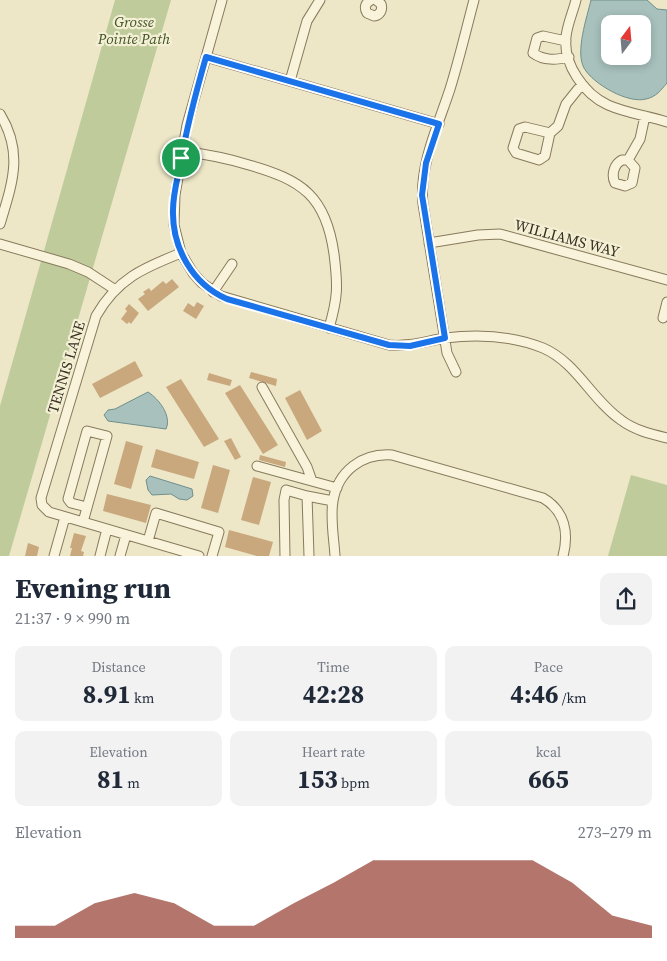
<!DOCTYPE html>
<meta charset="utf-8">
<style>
body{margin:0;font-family:"Source Serif 4",serif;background:#f2f2f3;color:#1f2937;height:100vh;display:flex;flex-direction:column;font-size:19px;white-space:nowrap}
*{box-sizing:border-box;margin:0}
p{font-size:16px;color:#747a83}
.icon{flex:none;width:28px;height:28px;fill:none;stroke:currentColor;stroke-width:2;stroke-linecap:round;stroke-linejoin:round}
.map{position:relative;height:556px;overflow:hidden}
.sheet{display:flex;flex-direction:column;background:#fff;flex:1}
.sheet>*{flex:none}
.needle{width:32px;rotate:16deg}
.tools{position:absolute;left:601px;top:15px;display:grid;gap:10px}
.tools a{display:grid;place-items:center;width:50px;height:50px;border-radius:10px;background:#fff;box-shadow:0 2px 8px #0003;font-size:25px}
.pin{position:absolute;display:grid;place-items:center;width:42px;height:42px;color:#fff;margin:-21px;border:2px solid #fff;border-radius:50%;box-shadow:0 1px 5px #0007}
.round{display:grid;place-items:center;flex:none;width:52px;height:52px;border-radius:10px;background:#f2f2f3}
.head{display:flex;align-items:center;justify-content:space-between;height:85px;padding:0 15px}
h1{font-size:28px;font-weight:700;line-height:38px}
.stats{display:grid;grid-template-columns:repeat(3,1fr);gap:8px;height:85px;padding:5px 15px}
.stats div{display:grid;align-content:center;border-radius:10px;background:#f2f2f3;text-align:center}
.stats b{font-size:25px;font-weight:700}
.stats small{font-size:14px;font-weight:400}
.stats p{font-size:14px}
.chart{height:140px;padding:10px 15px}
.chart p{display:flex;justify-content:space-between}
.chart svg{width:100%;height:90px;margin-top:5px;fill:#953d2f;opacity:.7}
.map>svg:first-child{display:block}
</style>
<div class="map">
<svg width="667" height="556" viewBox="0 0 667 556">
<rect width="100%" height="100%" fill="#ede7c7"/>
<path fill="#bfcb9b" d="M 115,0 L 171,0 L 9,556 L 0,556 L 0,406 Z
M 631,475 L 667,485 L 667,556 L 608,556 Z"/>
<path fill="#a8c1bd" stroke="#6f8f8c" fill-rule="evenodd" d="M 591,0 L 647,0 L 657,9 L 667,10 L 667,83 C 661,90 656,97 646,99 C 628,104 593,84 584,68 C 575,52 587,17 591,0 ZM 610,24 L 642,24 L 642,56 L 610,56 Z
M 148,392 C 159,399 172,416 166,429 L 108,421 L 104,415 L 108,410 L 115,409 Z
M 150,476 L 192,489 L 193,496 L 187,500 L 179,499 L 171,494 L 152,495 L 148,490 L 146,480 Z"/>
<path fill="#c9a87e" d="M 172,279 L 179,287 L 148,311 L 138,299 L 145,294 L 143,292 L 149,288 L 151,291 L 163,281 L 166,284 Z
M 197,302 L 204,306 L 196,319 L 183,311 L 188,303 L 194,307 Z
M 129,304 L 139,313 L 131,324 L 129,322 L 127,324 L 121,319 L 127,311 L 125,309 Z
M 135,361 L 143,376 L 100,398 L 92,384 Z
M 251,372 L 277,379 L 276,386 L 249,378 Z
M 209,373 L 232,380 L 230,386 L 207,380 Z
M 181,379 L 219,439 L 204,447 L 166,387 Z
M 240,385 L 278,445 L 263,454 L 225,393 Z
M 300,390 L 322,431 L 307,440 L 285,398 Z
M 231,438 L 241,457 L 235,460 L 224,441 Z
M 126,441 L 143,446 L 131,489 L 114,484 Z
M 156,449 L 199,462 L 194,479 L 151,467 Z
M 260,455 L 286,462 L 285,467 L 259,460 Z
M 213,465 L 230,470 L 218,513 L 201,508 Z
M 253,477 L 271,482 L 259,525 L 241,520 Z
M 107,494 L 151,505 L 146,523 L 103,511 Z
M 229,530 L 273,542 L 269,556 L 257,556 L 225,547 Z
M 74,533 L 86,536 L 81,551 L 84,552 L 83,556 L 70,556 L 72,548 L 70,548 Z
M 28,543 L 39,547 L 37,556 L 25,556 Z"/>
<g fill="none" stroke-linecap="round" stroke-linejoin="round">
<defs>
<path id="minor" d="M 222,0 L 187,125 L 175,195 L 174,225 L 181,253 L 193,273 L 202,283 L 221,296 L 389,345 C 409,347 426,341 445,338 C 479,334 511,335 543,348 C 576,362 592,400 621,420 C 634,430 651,434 667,438
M 371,0 C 365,3 364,8 367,13 L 374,16 C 380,15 383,10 381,4 L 376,0
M 576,0 C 573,12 567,25 566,37 C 563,64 584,94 608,105 C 626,113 648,116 667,122
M 566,41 L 543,36 L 537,38 L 533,53 C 544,61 556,60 569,57
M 206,57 L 439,124
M 290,81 L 307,21 L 320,0
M 0,114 C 24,153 12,184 0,224
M 550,133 L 525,127 L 519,129 L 513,148 L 516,153 L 539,160 L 545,156 L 550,133 L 558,126 L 566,104 L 578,89 L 584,86
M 182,151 C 205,154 227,158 249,165 C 302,180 326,196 334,254 C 338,286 338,297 329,328
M 622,160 L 628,160 L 635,168 L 632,183 L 625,186 L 615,183 C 611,175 614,164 622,160 Z
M 628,160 L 640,139 L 645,116
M 429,243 L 478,235 L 500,234 L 667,280
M 0,244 L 69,264 L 88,272 L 114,289
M 181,253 C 143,268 117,279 96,316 L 41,498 L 42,505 L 49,512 L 199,556
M 213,292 L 232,264
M 663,318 L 667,302
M 456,372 L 447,353 L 423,204 C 419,165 438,126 450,89 C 459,60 466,30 474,0
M 262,387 L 307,467 L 312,481
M 257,466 L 337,488
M 307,496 L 333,501
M 83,522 L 107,436 L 87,431 L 68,499 L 71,503 L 87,507
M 148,541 L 156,513 L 219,532 L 212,556
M 54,556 L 65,517
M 100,556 L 107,529
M 120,556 L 126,535
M 285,556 L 284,500 L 286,490 L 307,496 L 309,556
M 335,556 C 334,539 330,518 333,501 C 338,471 362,453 392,455 L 543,498 C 565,511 569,533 563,556"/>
</defs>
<use href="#minor" stroke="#887a5d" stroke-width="11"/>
<use href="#minor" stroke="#f8f3da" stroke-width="9"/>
</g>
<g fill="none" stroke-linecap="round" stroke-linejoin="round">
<defs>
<path id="route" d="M 206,57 L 439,124 L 426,163 L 422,195 L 445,338 L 410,346 L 389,345 L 227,299 C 192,284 172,247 173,210 C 173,193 178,177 181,161 C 187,125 196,92 206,57 Z"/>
</defs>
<use href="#route" stroke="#fff" stroke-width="10"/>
<use href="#route" stroke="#1a73e8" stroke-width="6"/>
</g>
<g text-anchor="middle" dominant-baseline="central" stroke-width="4.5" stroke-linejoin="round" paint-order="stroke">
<g font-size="15" font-style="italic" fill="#435427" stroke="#f4f0d6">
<text x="134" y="21">Grosse<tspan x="134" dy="17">Pointe Path</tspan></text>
</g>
<g font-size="15" fill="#392f20" stroke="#f4f0d6">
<text transform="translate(567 238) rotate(15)">WILLIAMS WAY</text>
<text transform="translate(66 367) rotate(-73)">TENNIS LANE</text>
</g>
</g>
</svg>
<div class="tools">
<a><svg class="needle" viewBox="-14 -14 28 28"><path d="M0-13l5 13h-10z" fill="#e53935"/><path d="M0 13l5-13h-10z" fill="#747a83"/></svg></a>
</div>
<div class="pin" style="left:181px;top:158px;background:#1e9e55"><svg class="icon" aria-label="arrive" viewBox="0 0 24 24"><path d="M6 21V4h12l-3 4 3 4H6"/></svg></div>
</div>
<section class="sheet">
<div class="head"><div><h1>Evening run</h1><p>21:37 · 9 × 990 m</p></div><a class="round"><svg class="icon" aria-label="share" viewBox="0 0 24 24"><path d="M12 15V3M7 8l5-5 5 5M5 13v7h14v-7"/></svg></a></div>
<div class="stats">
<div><p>Distance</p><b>8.91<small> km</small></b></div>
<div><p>Time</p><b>42:28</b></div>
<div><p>Pace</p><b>4:46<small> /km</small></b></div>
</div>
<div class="stats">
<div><p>Elevation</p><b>81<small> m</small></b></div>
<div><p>Heart rate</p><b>153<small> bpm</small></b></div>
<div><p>kcal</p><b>665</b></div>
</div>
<div class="chart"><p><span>Elevation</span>273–279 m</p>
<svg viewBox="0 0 160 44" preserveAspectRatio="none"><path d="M0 44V38L10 38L20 27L30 22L40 27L50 38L60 38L70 27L80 17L90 6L100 6L110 6L120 6L130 6L140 17L150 33L160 38V44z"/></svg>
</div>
</section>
